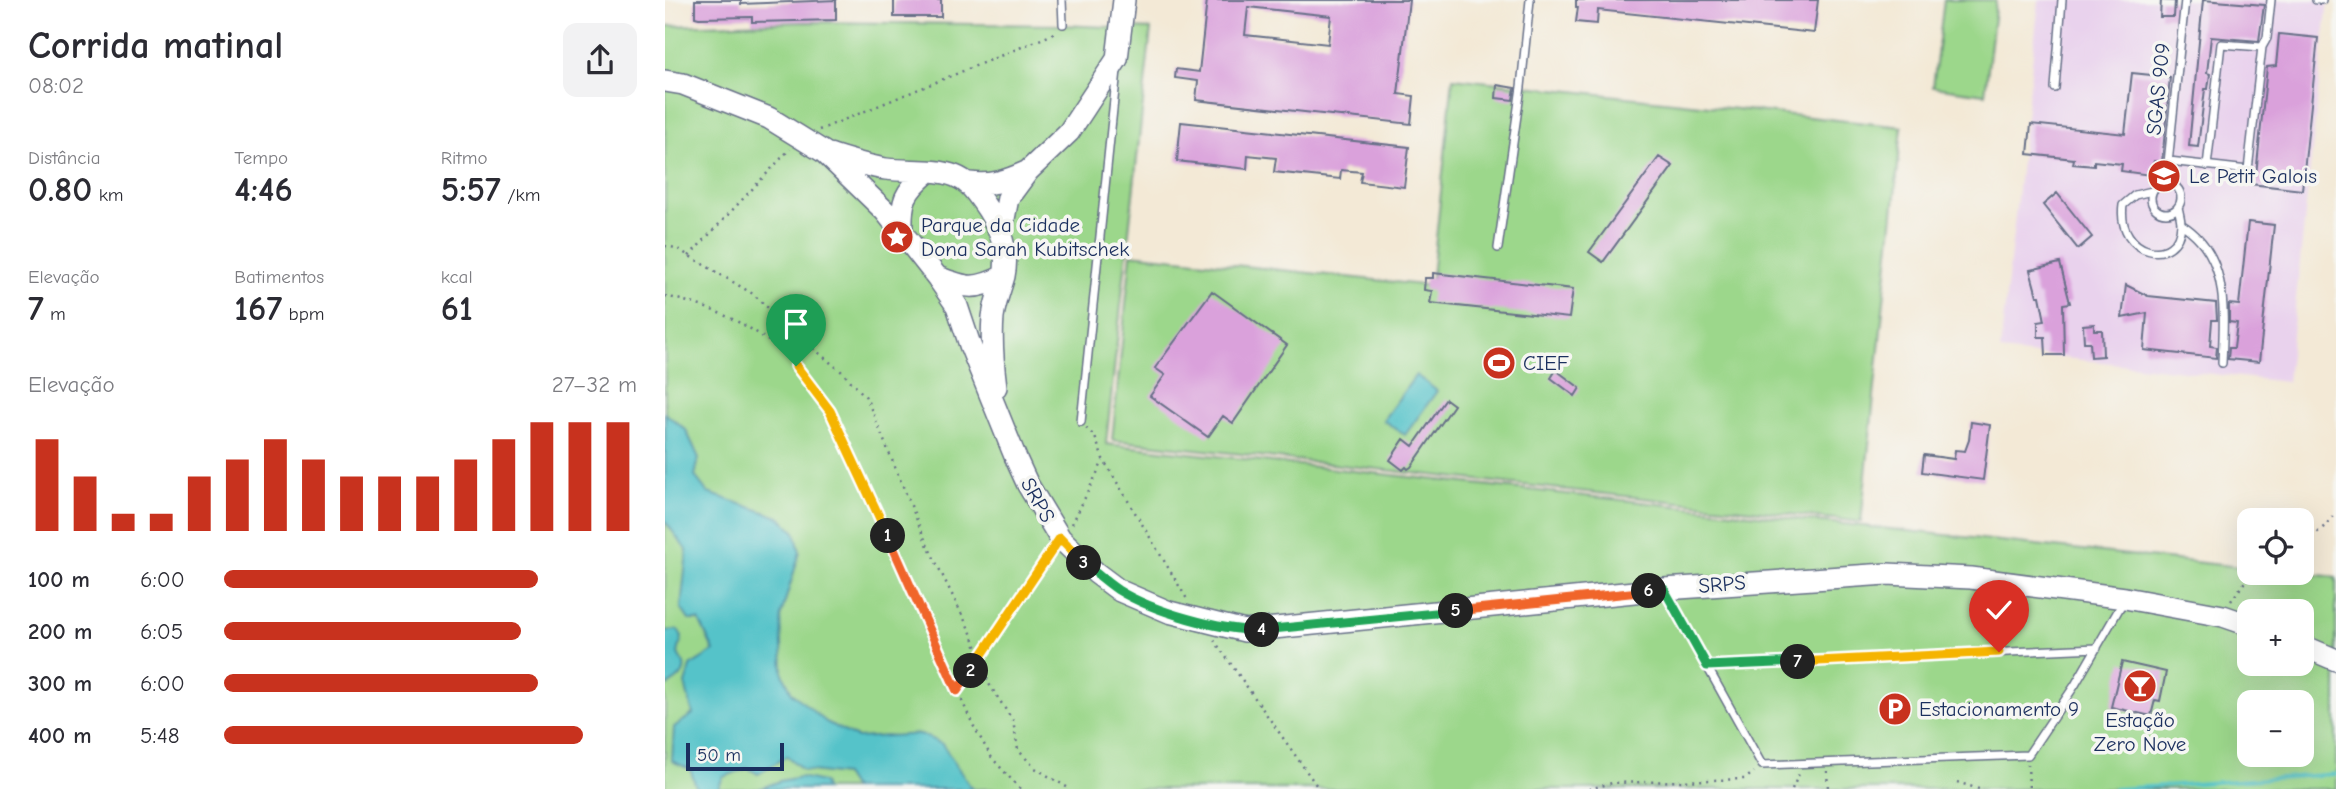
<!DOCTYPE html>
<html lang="pt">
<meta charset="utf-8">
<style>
body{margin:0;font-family:"Comic Neue",sans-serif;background:#f2f2f3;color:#2b2b33;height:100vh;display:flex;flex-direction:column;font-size:26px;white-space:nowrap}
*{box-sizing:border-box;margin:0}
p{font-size:23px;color:#7c7c81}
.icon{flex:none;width:38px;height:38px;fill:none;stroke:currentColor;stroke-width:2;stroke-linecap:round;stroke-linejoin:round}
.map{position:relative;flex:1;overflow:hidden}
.drawer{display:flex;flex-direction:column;background:#fff;width:665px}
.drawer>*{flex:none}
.tools{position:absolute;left:1572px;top:508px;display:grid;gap:14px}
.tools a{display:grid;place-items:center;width:77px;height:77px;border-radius:14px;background:#fff;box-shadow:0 7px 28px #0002;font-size:35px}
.scale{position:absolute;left:21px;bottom:18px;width:98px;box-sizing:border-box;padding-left:7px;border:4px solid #1b2f5e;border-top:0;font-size:19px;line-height:24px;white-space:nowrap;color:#1b2f5e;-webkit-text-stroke:5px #f6f6f2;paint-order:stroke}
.pin{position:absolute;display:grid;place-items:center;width:60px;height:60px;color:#fff;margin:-72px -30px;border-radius:50% 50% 50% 0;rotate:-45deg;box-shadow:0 0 7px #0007}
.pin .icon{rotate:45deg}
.km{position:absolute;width:35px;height:35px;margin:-18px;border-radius:50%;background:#222;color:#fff;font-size:19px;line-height:35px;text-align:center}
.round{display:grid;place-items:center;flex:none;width:74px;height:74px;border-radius:14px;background:#f2f2f3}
.summary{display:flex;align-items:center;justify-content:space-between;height:119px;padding:0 28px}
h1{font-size:38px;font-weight:700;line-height:52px}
.stats{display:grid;grid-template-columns:repeat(3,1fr);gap:10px;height:119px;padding:7px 28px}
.stats div{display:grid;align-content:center}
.stats b{font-size:35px;font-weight:700}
.stats small{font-size:19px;font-weight:400}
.stats p{font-size:19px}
.chart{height:196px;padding:14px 28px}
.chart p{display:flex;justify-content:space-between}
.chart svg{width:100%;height:126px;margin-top:7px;stroke:#c8321e;stroke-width:6}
ul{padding:0 28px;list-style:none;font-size:23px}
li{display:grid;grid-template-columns:112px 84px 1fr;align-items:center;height:52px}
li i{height:18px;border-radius:9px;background:#c8321e}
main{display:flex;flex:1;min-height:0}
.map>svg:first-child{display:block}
</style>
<main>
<section class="drawer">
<div class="summary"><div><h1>Corrida matinal</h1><p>08:02</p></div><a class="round"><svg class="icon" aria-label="share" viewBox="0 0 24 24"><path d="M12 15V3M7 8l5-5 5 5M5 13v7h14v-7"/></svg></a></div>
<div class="stats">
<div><p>Distância</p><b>0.80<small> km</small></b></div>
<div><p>Tempo</p><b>4:46</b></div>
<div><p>Ritmo</p><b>5:57<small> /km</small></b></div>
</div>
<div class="stats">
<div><p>Elevação</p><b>7<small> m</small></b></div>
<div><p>Batimentos</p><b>167<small> bpm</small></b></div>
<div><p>kcal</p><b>61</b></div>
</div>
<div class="chart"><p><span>Elevação</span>27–32 m</p>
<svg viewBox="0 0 160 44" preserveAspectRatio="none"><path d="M5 44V12M15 44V25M25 44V38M35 44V38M45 44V25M55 44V19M65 44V12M75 44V19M85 44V25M95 44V25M105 44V25M115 44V19M125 44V12M135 44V6M145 44V6M155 44V6"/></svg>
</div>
<ul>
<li><b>100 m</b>6:00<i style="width:76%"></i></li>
<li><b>200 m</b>6:05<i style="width:72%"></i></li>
<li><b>300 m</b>6:00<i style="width:76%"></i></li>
<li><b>400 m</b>5:48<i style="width:87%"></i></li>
</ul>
</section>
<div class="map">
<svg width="1671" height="789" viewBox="0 0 1671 789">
<rect width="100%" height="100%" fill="#f6f6f2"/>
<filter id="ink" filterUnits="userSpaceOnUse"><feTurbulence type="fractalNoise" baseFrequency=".0143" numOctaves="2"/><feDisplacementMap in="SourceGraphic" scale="14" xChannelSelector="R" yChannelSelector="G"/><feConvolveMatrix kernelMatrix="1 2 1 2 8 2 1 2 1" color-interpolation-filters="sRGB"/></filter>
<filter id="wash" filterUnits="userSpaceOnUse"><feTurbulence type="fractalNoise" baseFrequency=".00686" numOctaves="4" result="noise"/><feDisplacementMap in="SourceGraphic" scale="28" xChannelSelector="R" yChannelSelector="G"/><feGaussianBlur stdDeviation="1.57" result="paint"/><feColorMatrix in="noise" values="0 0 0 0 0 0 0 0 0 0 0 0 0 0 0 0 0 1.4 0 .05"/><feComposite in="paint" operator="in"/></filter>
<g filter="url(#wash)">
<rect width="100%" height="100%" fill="#f3e9d6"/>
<path fill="#e9d2ed" d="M 1374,0 L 1663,0 L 1622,382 L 1335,351 Z"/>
<path fill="#9cd78b" stroke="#5c8374" stroke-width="2" fill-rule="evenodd" d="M 1279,0 L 1331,0 L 1320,94 L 1268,87 Z
M 145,22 L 396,25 L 486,29 L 441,444 L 1584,568 L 1584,572 L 1625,572 L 1671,577 L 1671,789 L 0,789 L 0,26 ZM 1584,611 L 1636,611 L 1636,663 L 1584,663 ZM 1584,702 L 1636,702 L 1636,754 L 1584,754 Z
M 788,78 L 1237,127 L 1196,522 L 447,440 L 466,254 L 766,286 Z"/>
<path fill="#55c3c9" stroke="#387994" stroke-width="2" d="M 751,375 L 772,391 L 740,435 L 718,420 Z
M 0,413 L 21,430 L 34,458 L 30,476 L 43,493 L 114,517 L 130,532 L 135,552 L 116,615 L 118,674 L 127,693 L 161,722 L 192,738 L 256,734 L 277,744 L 307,789 L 188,789 L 179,775 L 138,770 L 122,756 L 93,774 L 83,768 L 58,777 L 53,789 L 32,789 L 25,769 L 7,761 L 9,727 L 28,714 L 20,684 L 25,666 L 49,651 L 34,620 L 24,620 L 16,608 L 22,551 L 0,521 Z
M 13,630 L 17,637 L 13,653 C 14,657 17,660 19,664 C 22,675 8,683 0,687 L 0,631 Z
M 135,777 L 158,782 L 160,789 L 94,789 L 115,781 Z"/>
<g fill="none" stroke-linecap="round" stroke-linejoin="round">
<path stroke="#55c3c9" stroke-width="3.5" d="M 1450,789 L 1671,774"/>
</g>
<g id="blocks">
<path fill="#daa1db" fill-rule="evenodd" d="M 30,0 L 76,0 L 76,4 L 171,0 L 171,20 L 87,22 L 87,17 L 34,18 L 30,17 Z
M 229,0 L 276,0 L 276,17 L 229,17 Z
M 542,0 L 744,0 L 733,94 L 749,96 L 746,124 L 531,100 L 533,81 L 510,78 L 511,69 L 534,72 ZM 583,7 L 666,16 L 663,44 L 580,35 Z
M 911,0 L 1153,0 L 1149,33 L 933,10 L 932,24 L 911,22 L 913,7 L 911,7 Z
M 1496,0 L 1510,1 L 1509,17 L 1495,17 Z
M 1538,0 L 1599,5 L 1594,41 L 1546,37 L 1542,73 L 1545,74 L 1543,89 L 1540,89 L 1533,147 L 1524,146 Z
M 1614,34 L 1653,38 L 1637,190 L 1568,182 L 1569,175 L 1591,175 L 1602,67 L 1611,66 Z
M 1467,73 L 1505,77 L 1497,162 L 1489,161 L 1485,175 L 1456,171 L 1457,164 L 1429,161 L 1429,166 L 1408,164 L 1409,159 L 1363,154 L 1366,124 L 1460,134 Z
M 832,85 L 850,88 L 848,100 L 831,98 Z
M 516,122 L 744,147 L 739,187 L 695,182 L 697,172 L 676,170 L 675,179 L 609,172 L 611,158 L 583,155 L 582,169 L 512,161 Z
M 994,157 L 1008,166 L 938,262 L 924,252 Z
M 1392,193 L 1427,237 L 1413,249 L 1378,205 Z
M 1583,222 L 1609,225 L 1594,362 L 1563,359 L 1564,348 L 1569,348 L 1572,323 L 1564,322 L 1564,304 L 1574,305 Z
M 1395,263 L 1405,303 L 1398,304 L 1399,355 L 1381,355 L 1380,337 L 1373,337 L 1373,322 L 1380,321 L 1375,296 L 1372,296 L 1365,270 Z
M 768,273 L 908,289 L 904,318 L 765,303 L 767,291 L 759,290 L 760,278 L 768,278 Z
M 1461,285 L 1483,296 L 1551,303 L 1552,320 L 1547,320 L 1545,346 L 1552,347 L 1551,358 L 1479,350 L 1482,313 L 1457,318 Z
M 547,291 L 622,345 L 568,423 L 558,416 L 543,437 L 485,396 L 500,375 L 490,368 Z
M 1429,324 L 1429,330 L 1437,330 L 1438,356 L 1426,357 L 1425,342 L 1419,342 L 1418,325 Z
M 891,370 L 915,388 L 910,396 L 886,378 Z
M 781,399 L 789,405 L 746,467 L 743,469 L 741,467 L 738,470 L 725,460 L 739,439 L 748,446 Z
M 1306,422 L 1325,425 L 1318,480 L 1257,472 L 1259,455 L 1289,459 L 1290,450 L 1300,451 L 1304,440 Z
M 1457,662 L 1501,672 L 1495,701 L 1490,700 L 1486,716 L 1446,707 Z"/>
</g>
</g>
<g filter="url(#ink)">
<use href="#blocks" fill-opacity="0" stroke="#677088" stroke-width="2"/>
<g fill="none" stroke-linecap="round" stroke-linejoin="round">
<defs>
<path id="lane" d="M 397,0 L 398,24
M 1651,0 L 1657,0
M 1390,88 L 1397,0
M 1504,161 L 1583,170 L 1597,47 L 1602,38 L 1606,0
M 1542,166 L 1556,44 L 1597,47
M 1501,182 L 1520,0
M1486 198a15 15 0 1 1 30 0a15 15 0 1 1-30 0Z
M 1487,191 L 1470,195 L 1458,205 C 1451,256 1514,269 1516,224 C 1516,219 1514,212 1513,207
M 1516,224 C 1565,254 1559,313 1557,363
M 833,248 L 856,87 L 865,0
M 416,422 L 452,70
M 1000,591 L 1097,765 L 1363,755 L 1410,685 L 1458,602
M 1042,666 L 1432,648"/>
<path id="secondary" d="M 0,81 L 18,84 L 104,118 L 159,152 L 220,211 L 272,277 L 292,306 L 305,345 L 352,461 L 363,485 L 395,538 L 431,573 L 455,591 L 504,612 L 580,631 L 999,589 L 1222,574 L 1306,578 L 1460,598 L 1558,616 L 1584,625
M 164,154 C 183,160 201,166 221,169 C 244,172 269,168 290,176 C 303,181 309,190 317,201 C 333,223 345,248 339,276 C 335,290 330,302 328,317 C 326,341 328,364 331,387
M 304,183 C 326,186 341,181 361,172
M 237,231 C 236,201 239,192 263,172
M 336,234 L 343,198 L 363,171 L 404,132 L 452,59 L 459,0
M 272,277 C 302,288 309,291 339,276
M 1636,645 L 1671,660"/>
</defs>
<use href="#lane" stroke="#677088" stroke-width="10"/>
<use href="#secondary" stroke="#677088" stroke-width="24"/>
<path stroke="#677088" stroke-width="2.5" stroke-dasharray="2 5" stroke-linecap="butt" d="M 154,130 L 386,35 L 392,30
M 0,246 L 11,248 L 88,294 L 138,340 L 177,372 L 201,397 L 261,542 L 308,637 L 324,684 L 348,721 L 353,750 L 370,768 L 405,789
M 24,256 L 125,149
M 0,296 C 49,307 97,328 132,367 C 144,381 154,396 165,411 L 308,725 L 327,758 L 355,789
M 421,428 L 430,437 L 438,459 L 522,599
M 407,524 L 438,461
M 1636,546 L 1660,526 L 1671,512
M 1566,601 L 1579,583 L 1596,572
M 549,640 L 654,789
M 292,691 L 386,552
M 1363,764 L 1364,789
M 1162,771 L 1163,789
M 1292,782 L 1314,789
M 924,789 L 947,783 L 1080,779 L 1089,772
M 1127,789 L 1134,774"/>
<use href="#lane" stroke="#fff" stroke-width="7"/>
<use href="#secondary" stroke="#fff" stroke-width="21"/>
</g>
</g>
<g fill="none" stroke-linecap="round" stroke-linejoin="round" filter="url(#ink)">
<defs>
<path id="split-1" d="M 131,366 L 165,411 L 223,536"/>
<path id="split-2" d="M 223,536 L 292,691 L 306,671"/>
<path id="split-3" d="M 306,671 L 395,538 L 419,563"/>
<path id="split-4" d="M 419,563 C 430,572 441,582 453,590 C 487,611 558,632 597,630"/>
<path id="split-5" d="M 597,630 L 791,611"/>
<path id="split-6" d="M 791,611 L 984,591"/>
<path id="split-7" d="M 984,591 L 999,589 L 1042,666 L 1133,662"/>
<path id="split-8" d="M 1133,662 L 1334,652"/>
</defs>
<use href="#split-1" stroke="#fff" stroke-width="14"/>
<use href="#split-2" stroke="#fff" stroke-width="14"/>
<use href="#split-3" stroke="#fff" stroke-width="14"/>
<use href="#split-4" stroke="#fff" stroke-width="14"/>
<use href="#split-5" stroke="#fff" stroke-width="14"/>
<use href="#split-6" stroke="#fff" stroke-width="14"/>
<use href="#split-7" stroke="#fff" stroke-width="14"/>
<use href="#split-8" stroke="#fff" stroke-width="14"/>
<use href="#split-1" stroke="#f5b400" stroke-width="9"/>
<use href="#split-2" stroke="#f0652b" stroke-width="9"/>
<use href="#split-3" stroke="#f5b400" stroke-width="9"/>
<use href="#split-4" stroke="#22a559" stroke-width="9"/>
<use href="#split-5" stroke="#22a559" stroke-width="9"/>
<use href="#split-6" stroke="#f0652b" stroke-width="9"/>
<use href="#split-7" stroke="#22a559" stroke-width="9"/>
<use href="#split-8" stroke="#f5b400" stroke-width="9"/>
</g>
<defs>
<symbol id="school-disc" viewBox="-11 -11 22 22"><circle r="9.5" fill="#c8321e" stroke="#f6f6f2"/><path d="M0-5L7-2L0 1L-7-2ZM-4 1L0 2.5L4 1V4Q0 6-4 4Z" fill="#fff"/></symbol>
<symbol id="sight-disc" viewBox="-11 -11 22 22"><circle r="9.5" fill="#c8321e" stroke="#f6f6f2"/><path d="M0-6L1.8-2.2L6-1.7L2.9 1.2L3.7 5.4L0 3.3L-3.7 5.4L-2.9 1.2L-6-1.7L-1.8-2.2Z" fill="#fff"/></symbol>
<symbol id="stadium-disc" viewBox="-11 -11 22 22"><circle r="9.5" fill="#c8321e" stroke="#f6f6f2"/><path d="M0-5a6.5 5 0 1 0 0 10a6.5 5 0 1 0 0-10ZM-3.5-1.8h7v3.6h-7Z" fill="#fff"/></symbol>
<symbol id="bar-disc" viewBox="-11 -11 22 22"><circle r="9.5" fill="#c8321e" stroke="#f6f6f2"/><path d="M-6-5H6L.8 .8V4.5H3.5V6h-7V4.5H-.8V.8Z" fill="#fff"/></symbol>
<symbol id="parking-disc" viewBox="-11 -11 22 22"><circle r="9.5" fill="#c8321e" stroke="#f6f6f2"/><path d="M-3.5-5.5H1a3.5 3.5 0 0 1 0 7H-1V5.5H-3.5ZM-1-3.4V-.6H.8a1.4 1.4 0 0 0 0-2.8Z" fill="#fff"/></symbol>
</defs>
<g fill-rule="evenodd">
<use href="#school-disc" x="1480" y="157" width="38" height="38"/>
<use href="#sight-disc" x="213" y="218" width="38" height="38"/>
<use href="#stadium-disc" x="815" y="344" width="38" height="38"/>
<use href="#bar-disc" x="1456" y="667" width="38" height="38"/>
<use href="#parking-disc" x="1211" y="690" width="38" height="38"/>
</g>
<g text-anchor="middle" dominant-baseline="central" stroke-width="7" stroke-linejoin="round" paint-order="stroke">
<g font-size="21" fill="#1b2f5e" stroke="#f6f6f2">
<text transform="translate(1493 89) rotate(-84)">SGAS 909</text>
<text transform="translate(373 500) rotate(61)">SRPS</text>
<text transform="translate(1057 584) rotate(-5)">SRPS</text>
</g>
<g font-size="21" fill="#1b2f5e" stroke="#f6f6f2" text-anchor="start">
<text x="1524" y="176">Le Petit Galois</text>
<text x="256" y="225">Parque da Cidade<tspan x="256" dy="24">Dona Sarah Kubitschek</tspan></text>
<text x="858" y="363">CIEF</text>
<text x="1254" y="709">Estacionamento 9</text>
<text x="1475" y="720" text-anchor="middle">Estação<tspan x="1475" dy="24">Zero Nove</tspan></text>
</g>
</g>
</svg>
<div class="tools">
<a><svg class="icon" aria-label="locate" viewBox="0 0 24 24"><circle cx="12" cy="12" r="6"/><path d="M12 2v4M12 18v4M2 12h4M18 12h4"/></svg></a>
<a>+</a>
<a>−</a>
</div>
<div class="scale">50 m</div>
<div class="pin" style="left:131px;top:366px;background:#1e9e55"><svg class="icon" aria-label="arrive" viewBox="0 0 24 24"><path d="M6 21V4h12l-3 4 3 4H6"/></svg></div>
<div class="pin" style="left:1334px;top:652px;background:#d93025"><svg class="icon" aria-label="check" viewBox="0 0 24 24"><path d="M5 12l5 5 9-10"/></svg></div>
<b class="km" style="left:223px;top:536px">1</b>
<b class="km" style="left:306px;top:671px">2</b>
<b class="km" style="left:419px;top:563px">3</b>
<b class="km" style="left:597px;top:630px">4</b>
<b class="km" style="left:791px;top:611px">5</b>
<b class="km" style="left:984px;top:591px">6</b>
<b class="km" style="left:1133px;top:662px">7</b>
</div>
</main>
